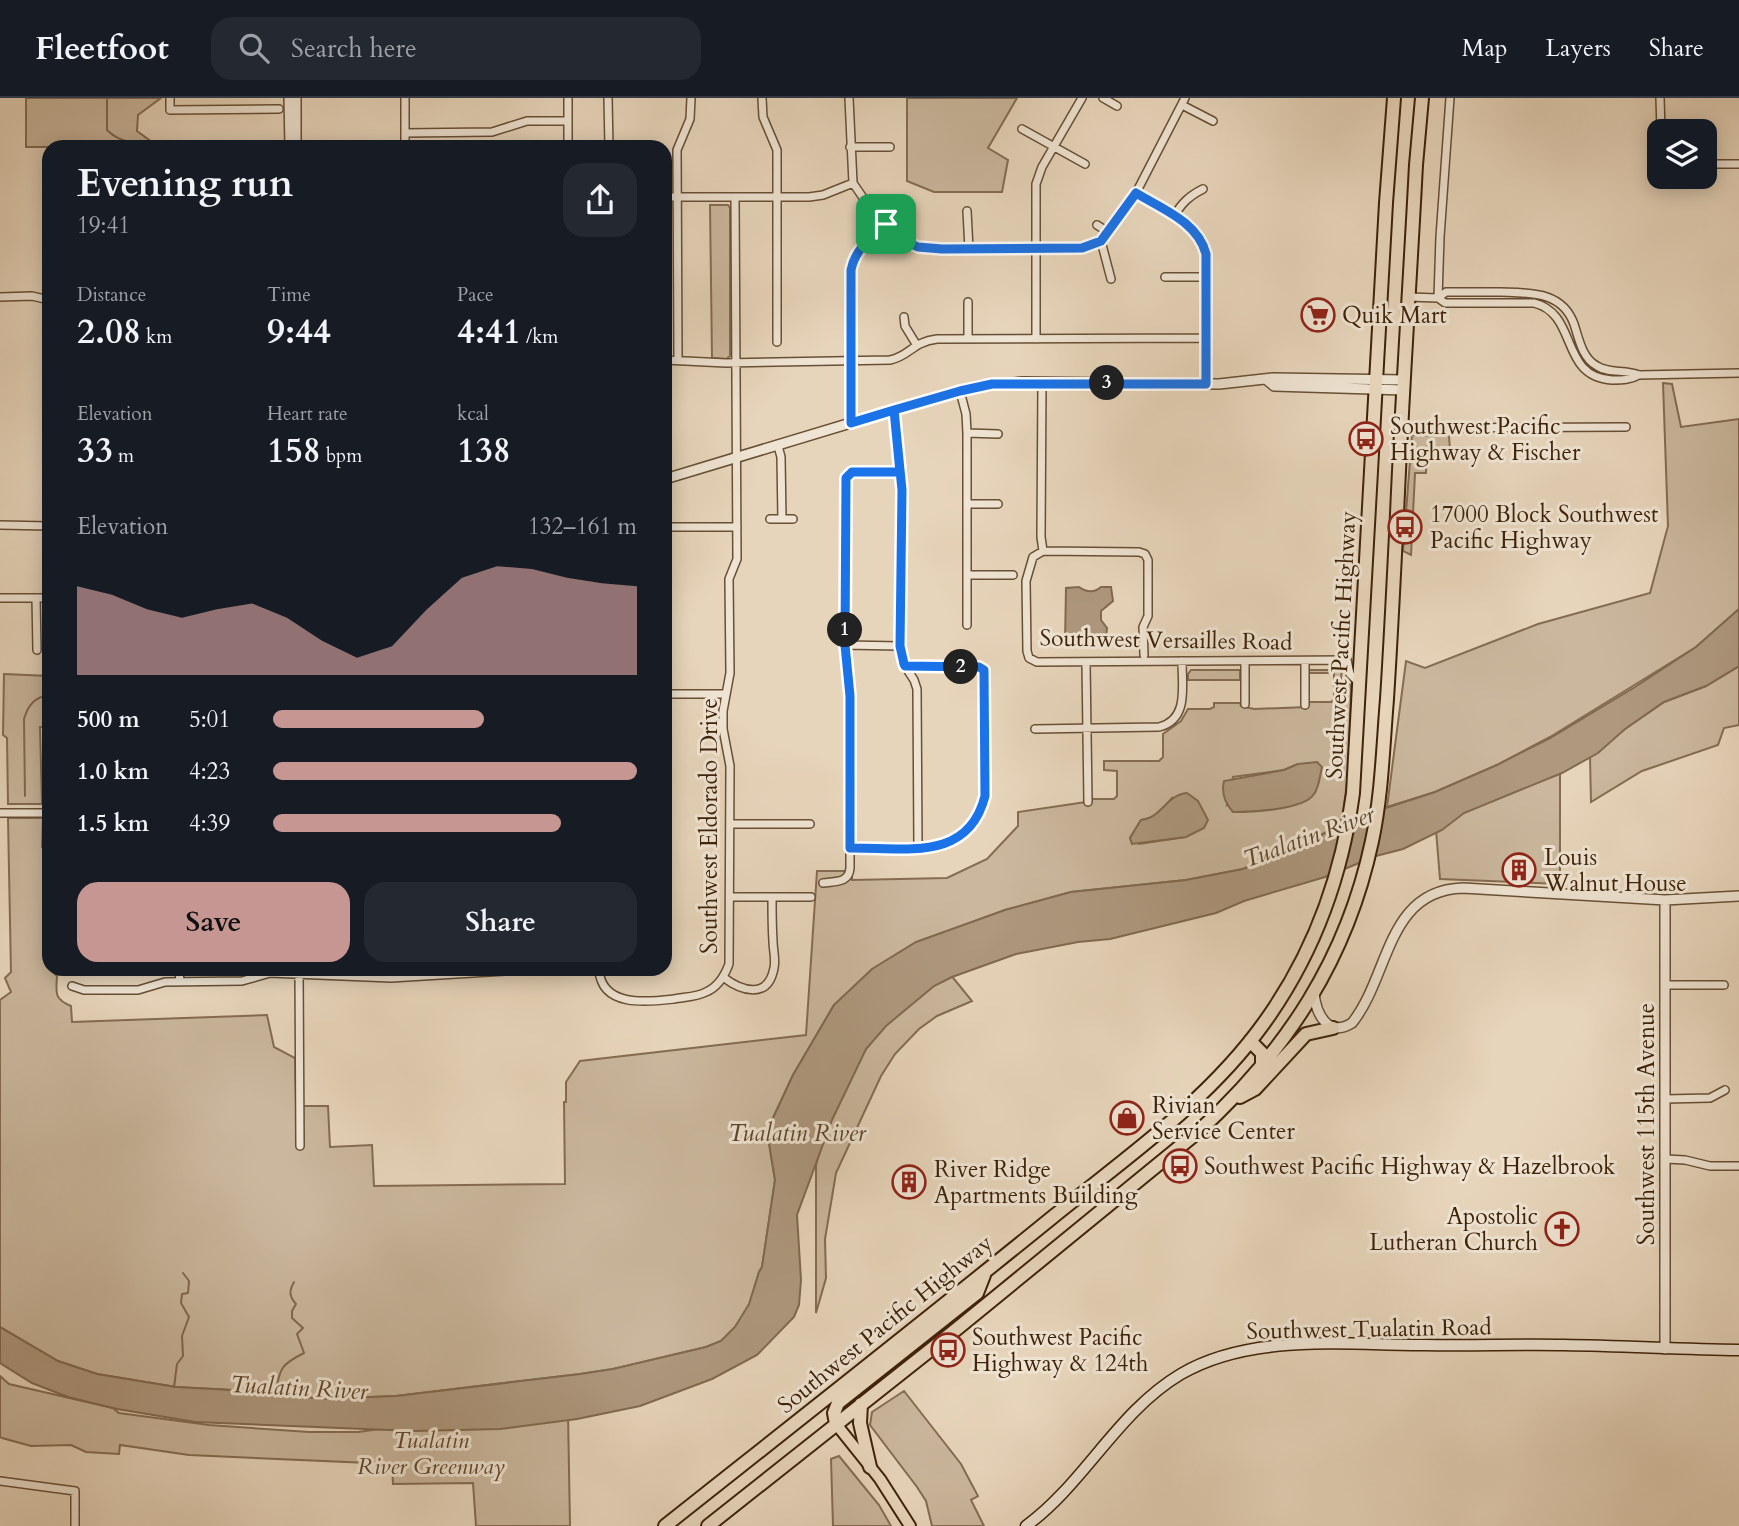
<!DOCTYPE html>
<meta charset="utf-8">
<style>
body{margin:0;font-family:Cardo,serif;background:#242831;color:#f1f3f6;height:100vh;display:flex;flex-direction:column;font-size:26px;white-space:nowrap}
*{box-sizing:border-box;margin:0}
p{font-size:23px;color:#9ea1a6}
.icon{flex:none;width:38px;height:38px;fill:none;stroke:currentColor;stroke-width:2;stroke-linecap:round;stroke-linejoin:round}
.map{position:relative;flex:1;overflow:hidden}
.sheet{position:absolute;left:42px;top:42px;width:630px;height:836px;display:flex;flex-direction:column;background:#171b24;border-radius:21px;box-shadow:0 4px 18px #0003}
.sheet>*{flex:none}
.buttons{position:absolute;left:1647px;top:21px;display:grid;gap:14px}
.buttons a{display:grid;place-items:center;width:70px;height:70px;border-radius:14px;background:#171b24;box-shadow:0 4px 18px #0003;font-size:35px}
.pin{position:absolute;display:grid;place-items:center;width:60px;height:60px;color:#fff;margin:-30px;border-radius:14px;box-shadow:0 4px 10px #0006}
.km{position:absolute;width:35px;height:35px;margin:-18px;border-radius:50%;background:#222;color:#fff;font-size:19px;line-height:35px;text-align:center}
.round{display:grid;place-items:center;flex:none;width:74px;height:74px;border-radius:21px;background:#242831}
.headline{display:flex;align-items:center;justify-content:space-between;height:119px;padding:0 35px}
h1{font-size:38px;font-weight:800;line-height:52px}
.figures{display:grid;grid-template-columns:repeat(3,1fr);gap:10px;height:119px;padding:7px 35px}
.figures div{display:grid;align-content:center}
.figures b{font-size:35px;font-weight:800}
.figures small{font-size:19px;font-weight:400}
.figures p{font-size:19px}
.chart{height:196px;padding:14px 35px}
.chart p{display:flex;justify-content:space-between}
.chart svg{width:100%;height:126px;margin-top:7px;fill:#c59692;opacity:.7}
.action{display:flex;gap:14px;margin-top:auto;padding:14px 35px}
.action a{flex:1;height:80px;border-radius:21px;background:#c59692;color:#111;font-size:28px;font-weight:800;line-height:80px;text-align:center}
.action a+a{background:#242831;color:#f1f3f6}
ul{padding:0 35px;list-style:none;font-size:23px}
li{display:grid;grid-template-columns:112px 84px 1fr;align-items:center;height:52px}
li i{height:18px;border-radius:9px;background:#c59692}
header{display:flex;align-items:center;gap:42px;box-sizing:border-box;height:98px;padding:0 35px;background:#171b24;border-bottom:2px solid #363941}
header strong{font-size:33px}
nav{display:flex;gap:38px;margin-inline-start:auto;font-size:24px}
.search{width:490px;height:63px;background:#242831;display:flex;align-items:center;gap:18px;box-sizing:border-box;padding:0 24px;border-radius:21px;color:#9ea1a6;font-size:26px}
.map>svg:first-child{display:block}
</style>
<header>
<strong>Fleetfoot</strong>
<div class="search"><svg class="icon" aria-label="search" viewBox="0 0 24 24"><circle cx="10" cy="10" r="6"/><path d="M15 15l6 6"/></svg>Search here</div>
<nav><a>Map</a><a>Layers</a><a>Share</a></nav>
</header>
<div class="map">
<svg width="1739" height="1428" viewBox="0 0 1739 1428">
<rect width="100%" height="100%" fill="#e7d5bb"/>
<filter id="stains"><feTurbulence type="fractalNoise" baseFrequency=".00286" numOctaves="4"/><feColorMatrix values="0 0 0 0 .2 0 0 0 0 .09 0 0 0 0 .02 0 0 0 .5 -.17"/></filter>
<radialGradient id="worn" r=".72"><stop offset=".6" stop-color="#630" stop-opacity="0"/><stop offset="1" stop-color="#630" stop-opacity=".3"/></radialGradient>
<path fill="#cab79d" stroke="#846c52" stroke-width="2" fill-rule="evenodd" d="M 26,0 L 161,0 L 138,17 L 137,33 L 156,47 L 174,47 L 175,49 L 26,49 Z
M 907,0 L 1017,0 L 988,50 L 1008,62 L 1002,94 L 934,94 L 907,83 Z
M 710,107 L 728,107 L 730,110 L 730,258 L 726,261 L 712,260 Z
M 1663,285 L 1672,286 L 1681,329 L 1739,321 L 1739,511 L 1696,549 L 1550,639 L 1497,667 L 1435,694 L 1387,709 L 1406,563 L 1425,570 L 1538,526 L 1650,495 L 1668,428 Z
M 1412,337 L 1449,338 L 1450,352 L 1427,353 L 1426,375 L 1415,375 L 1411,457 L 1403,453 Z
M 1739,568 L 1739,627 L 1724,630 L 1718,647 L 1642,673 L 1591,704 L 1590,659 L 1625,631 L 1664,604 L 1706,588 Z
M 1191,572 L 1240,572 L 1240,582 L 1188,582 L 1188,576 Z
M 1308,572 L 1342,572 L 1341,580 L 1351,587 L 1349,667 L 1342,726 L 1302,747 L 1243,771 L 1186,782 L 1071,794 L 1005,812 L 973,824 L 834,907 L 793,977 L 767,1033 L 775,1082 L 762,1169 L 759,1174 L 750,1206 L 735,1229 L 721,1243 L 706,1249 L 613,1271 L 580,1276 L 396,1298 L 320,1301 L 272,1294 L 176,1289 L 97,1276 L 58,1263 L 0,1229 L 0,902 L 11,894 L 5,880 L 11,874 L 8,720 L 43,720 L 42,749 L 49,750 L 49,870 L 57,878 C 56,895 54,901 71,908 L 72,924 L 267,917 L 274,949 L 295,960 L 296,1008 L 328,1008 L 330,1049 L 372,1047 L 374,1088 L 565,1086 L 564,1004 L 566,1004 L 566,984 L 580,963 L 806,937 L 817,773 L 852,773 L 852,782 L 947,780 L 987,761 L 1018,728 L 1018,714 L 1086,704 L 1091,701 L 1114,701 L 1117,698 L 1117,673 L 1104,672 L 1104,663 L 1159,663 L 1163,659 L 1163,636 L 1181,623 L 1188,611 L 1210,611 L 1214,609 L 1214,605 L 1240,605 L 1241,608 L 1254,611 L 1307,609 L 1308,604 L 1331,604 L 1334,601 L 1334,575 L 1308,575 ZM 1298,666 L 1227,707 L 1233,679 L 1284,672 ZM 1172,700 L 1186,739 L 1139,746 L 1130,740 L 1141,722 C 1156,720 1163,710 1172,700 Z
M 4,576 L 49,578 L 49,629 L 40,629 L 42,706 L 8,706 L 7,640 L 3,637 Z
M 1560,674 L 1560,786 L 1440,781 L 1435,720 Z
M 950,876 L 972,903 L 937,918 L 919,931 L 895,956 L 881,978 L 836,1075 L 825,1141 L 826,1180 L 816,1215 L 816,1067 L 824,1038 L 853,969 L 889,920 Z
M 0,1278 L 9,1286 L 113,1310 L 119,1315 L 209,1327 L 309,1334 L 358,1334 L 468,1319 L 568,1314 L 570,1428 L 476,1428 L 473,1385 L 393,1386 L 392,1366 L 189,1357 L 120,1347 L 119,1356 L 86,1354 L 71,1347 L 31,1348 L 2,1340 L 0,1339 Z
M 904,1293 L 961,1366 L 978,1398 L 971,1402 L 984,1428 L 932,1428 L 926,1403 L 917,1389 L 870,1327 L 872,1314 Z
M 839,1358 L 879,1407 L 891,1428 L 833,1428 L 831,1361 Z"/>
<path fill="#ae987e" stroke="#81694f" stroke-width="2" d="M 1079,489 C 1086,494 1094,495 1101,489 L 1111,489 L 1113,503 L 1101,513 L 1101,522 L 1107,530 L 1106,539 L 1093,548 L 1070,548 L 1065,544 L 1066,490 Z
M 1739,511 L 1739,568 L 1706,588 L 1664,604 L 1625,631 L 1598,655 L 1562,675 L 1464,715 L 1442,732 L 1403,751 L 1376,758 L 1325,779 L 1244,803 L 1216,815 L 1110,841 L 1078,844 L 1016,856 L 952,879 L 934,888 L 886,928 L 866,951 L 832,1022 L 797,1117 L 801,1182 L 799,1207 L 794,1219 L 757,1257 L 712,1281 L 640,1308 L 577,1321 L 500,1331 L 414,1333 L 195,1324 L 117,1311 L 68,1299 L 32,1285 L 0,1265 L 0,1229 L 58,1263 L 97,1276 L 176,1289 L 272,1294 L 320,1301 L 396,1298 L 580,1276 L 613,1271 L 706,1249 L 721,1243 L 735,1229 L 749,1206 L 759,1174 L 762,1169 L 775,1082 L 767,1033 L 793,977 L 834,907 L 872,871 L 916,844 L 1005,812 L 1071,794 L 1186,782 L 1243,771 L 1302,747 L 1349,722 L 1435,694 L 1497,667 L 1550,640 L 1635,589 L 1696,549 Z
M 1317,664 L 1322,669 C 1320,677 1319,690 1314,696 C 1304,712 1251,714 1233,714 C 1225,705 1221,695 1224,683 L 1284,672 L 1298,666 Z
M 1187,695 L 1198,703 L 1208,722 L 1204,730 L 1186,739 L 1132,746 L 1130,740 L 1141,722 C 1162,720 1166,697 1187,695 Z"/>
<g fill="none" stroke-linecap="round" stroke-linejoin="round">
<path stroke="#81694f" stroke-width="2" d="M 107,0 L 107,32 C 120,45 129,42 145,49
M 25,698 L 24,621 C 28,607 35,599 49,597
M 174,1289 L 177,1266 L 183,1258 L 182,1238 L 189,1219 L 181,1205 L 182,1196 L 188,1195 L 189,1183 L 183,1175
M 276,1295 C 279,1270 282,1266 304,1255 L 297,1236 L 303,1230 L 292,1220 L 292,1213 L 296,1206 C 289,1198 289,1193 294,1184"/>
<defs>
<path id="minor" d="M 170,0 L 170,12 L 279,11
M 405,0 L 405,49
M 608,0 L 609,49
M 762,0 L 763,19 L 777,52 L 777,244
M 849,0 L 853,85 L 868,107 L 907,144 L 918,149 L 942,151 L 1082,150 L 1101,143 L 1136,95 L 1185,0
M 1103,0 L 1117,8
M 1660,0 L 1661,33
M 1182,7 L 1213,23
M 1022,31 L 1085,66
M 405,35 L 492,34 L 527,23 L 568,23
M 568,49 L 568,0
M 850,49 L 890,49
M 1704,66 L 1739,66
M 1136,95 C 1162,111 1198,124 1206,156 L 1206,286
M 665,99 L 809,99 L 823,97 L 853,85
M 967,113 L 969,151
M 1174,118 C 1182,105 1189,98 1203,91
M 1097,127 L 1108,134
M 1101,143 L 1111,181
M 1165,179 L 1206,179
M 0,199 L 32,198 L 49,202
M 1409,199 L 1438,200 L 1445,205 L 1534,205 C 1579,216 1559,279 1612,282 C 1623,282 1630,282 1639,277
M 1438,200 L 1446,194 C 1464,194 1483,194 1501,194 C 1530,195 1562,193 1574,226 C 1579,241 1582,260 1597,268 C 1609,276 1625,271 1639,277 L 1739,275
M 1438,200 L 1440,139 L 1450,0
M 968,204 L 968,241
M 904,219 L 905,228 L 916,246
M 1036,241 L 1036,86 L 1042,69 L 1082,0
M 665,262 L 726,265 L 890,262 C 910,258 912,244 937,241 L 1206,240
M 678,262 L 677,52 L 690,21 L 691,0
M 1042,285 L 1041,439 L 1043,453
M 960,293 L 966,316 L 967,335 L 967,527
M 851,325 L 851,172 C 855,151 871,140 886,126
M 1402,330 L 1626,329
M 967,335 L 998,336
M 778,348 L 781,359 L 782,421 L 793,421
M 967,406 L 998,406
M 770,421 L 782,421
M 0,427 L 49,428
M 665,429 L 737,429
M 967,477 L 1013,477
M 0,500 L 49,500
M 36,500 L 37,552
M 845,547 L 900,548
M 1144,557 L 1143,529 L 1148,518 L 1148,462 L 1145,456 L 1139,454 L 1043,453 L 1033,459 L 1026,483 L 1027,553 L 1029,560 L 1037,564 L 1347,562 L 1350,576 L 1359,585
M 1245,563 L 1245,606
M 1305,563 L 1305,607
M 1086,565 L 1088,704
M 905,568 L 914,582 L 917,591 L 918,749
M 665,596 L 724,596
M 1035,631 L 1159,629 C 1189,622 1182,588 1182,563
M 0,715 L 49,715
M 730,726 L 810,726
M 850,750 C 878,750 909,753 937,749 C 955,745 970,734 979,718 C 991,694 984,604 984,572 L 979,569 L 905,568 L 901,552 L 902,392 L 894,312
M 823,785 C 836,783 849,785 850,770 L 850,598 L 845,547 L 846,380 L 852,374 L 900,374
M 730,799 L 811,799
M 179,872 L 180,884
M 299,872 L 300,1048
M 599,872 C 602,910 648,904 674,901 C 684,899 697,899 706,894 C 718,889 725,877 729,866 L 730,668 L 723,631 L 723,613 L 730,575 L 729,481 L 737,461 L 735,99
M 723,879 C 741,893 768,902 774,870 C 776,861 773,852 773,843 C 772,828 772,813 772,799
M 1665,887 L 1724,887
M 72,888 L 84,892 L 138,892 L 165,884 L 242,883 L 270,875 L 391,880 L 520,872
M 1665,1001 L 1710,1000 L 1725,992
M 1666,1061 L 1685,1062 L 1710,1068 L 1739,1068
M 0,1383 L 75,1393 L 75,1428"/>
<path id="tertiary" d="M 289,0 L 290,49
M 296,0 L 296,49
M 1267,282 L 1274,288 L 1404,292
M 665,381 L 950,295 L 979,288 L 1023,284 L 1219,286 L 1273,280 L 1404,282
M 1314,895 C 1316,916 1328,940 1352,925 C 1390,878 1386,792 1463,790 L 1665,802 L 1739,798
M 1665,1251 L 1665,802"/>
<path id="secondary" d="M 1026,1428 C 1085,1385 1117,1314 1181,1276 C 1251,1235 1346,1247 1425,1247 C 1471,1248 1518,1246 1564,1247 C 1622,1248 1680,1251 1739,1252"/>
<path id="primary" d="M 836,1326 L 880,1381 L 910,1428"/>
<path id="trunk" d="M 1250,943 L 1262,955 L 1262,970
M 1240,999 L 1255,991 L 1306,936 L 1333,930
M 861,1306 L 860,1325 L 870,1369
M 836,1326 L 834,1315 L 838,1305 L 977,1195 L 984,1177
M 665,1428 C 795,1325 926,1222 1054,1118 C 1128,1058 1208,1003 1264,925 C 1313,857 1342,777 1353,695 L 1386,105 L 1394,0
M 708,1428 L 953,1234 L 1199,1033 C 1287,952 1347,861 1372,743 C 1382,696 1383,648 1387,601 C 1391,539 1394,477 1397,416 C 1402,299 1410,183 1416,67 L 1422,0"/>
</defs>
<use href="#minor" stroke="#684f35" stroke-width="10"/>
<use href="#tertiary" stroke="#684f35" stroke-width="12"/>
<use href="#secondary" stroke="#3e2208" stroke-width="13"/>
<use href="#primary" stroke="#3e2208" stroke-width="14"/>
<use href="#trunk" stroke="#3e2208" stroke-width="16"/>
<use href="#minor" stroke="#efe4d3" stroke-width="7"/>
<use href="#tertiary" stroke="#efe4d3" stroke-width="9"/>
<use href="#secondary" stroke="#efe4d3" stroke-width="10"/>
<use href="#primary" stroke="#e7d5bb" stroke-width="10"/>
<use href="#trunk" stroke="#e7d5bb" stroke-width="12"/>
</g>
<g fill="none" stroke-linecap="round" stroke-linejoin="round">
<defs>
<path id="route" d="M 886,126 C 871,140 855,151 851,172 L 851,325 L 894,312 L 900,374 L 852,374 L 846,380 L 845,547 L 850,598 L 850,750 C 904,749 968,765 985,698 L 984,572 L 979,569 L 905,568 L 904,566 L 900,548 L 902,392 L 894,312 L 960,293 L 992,286 L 1206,286 L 1206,156 C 1198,124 1162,111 1136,95 L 1101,143 L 1082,150 L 942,151 L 918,149 L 907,144 L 886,126"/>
</defs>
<use href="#route" stroke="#fff" stroke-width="14"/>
<use href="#route" stroke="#1a73e8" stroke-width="9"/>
</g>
<defs>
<symbol id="supermarket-ring" viewBox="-11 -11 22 22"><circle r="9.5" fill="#efe4d3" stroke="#8f2418" stroke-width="1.5"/><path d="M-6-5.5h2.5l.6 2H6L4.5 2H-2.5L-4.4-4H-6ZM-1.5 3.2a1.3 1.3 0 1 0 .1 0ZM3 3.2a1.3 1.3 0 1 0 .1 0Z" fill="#8f2418"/></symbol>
<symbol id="bus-ring" viewBox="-11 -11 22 22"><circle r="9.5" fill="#efe4d3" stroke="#8f2418" stroke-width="1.5"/><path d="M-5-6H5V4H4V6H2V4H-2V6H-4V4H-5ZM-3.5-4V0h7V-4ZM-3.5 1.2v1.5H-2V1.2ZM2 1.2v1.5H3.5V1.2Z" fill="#8f2418"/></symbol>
<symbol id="building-ring" viewBox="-11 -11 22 22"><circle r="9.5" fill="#efe4d3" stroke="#8f2418" stroke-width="1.5"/><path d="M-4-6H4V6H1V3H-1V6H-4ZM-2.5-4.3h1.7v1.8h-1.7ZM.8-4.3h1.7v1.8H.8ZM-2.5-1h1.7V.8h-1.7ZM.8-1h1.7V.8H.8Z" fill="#8f2418"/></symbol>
<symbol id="shop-ring" viewBox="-11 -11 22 22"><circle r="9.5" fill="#efe4d3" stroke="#8f2418" stroke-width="1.5"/><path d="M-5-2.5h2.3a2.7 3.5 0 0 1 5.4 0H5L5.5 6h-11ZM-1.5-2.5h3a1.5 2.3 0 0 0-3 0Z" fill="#8f2418"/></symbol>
<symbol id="church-ring" viewBox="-11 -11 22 22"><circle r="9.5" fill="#efe4d3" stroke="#8f2418" stroke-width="1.5"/><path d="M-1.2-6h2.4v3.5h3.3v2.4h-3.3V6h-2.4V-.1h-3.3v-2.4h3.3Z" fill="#8f2418"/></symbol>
</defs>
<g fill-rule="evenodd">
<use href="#supermarket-ring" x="1299" y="198" width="38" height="38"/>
<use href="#bus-ring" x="1347" y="322" width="38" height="38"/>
<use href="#bus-ring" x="1386" y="410" width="38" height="38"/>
<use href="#building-ring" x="1500" y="753" width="38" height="38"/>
<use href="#shop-ring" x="1108" y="1001" width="38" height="38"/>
<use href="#bus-ring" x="1161" y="1049" width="38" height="38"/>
<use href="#building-ring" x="890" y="1065" width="38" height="38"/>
<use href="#church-ring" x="1543" y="1112" width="38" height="38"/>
<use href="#bus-ring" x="929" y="1233" width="38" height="38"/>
</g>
<g text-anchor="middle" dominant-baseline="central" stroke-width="6" stroke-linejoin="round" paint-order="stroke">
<g font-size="23" fill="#3e2208" stroke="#efe4d3" text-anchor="start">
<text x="1342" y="217">Quik Mart</text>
<text x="1390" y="328">Southwest Pacific<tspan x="1390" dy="26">Highway &amp; Fischer</tspan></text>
<text x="1430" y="416">17000 Block Southwest<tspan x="1430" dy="26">Pacific Highway</tspan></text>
<text x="1544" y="759">Louis<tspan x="1544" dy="26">Walnut House</tspan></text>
<text x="1152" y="1007">Rivian<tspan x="1152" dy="26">Service Center</tspan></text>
<text x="1204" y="1068">Southwest Pacific Highway &amp; Hazelbrook</text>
<text x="934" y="1071">River Ridge<tspan x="934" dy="26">Apartments Building</tspan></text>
<text x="1538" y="1118" text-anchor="end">Apostolic<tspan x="1538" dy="26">Lutheran Church</tspan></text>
<text x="972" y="1239">Southwest Pacific<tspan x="972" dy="26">Highway &amp; 124th</tspan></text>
</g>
<g font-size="23" fill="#3e2208" stroke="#efe4d3">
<text transform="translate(1166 542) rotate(1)">Southwest Versailles Road</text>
<text transform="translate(1341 547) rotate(-87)">Southwest Pacific Highway</text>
<text transform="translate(709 728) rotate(-90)">Southwest Eldorado Drive</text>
<text transform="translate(1646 1026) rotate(-90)">Southwest 115th Avenue</text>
<text transform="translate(885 1226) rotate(-39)">Southwest Pacific Highway</text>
<text transform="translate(1369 1231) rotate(-1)">Southwest Tualatin Road</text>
</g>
<g font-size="23" font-style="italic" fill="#61472d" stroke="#efe4d3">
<text x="431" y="1342">Tualatin<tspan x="431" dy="26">River Greenway</tspan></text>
</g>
<g font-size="24" font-style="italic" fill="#60452b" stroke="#efe4d3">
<text transform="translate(1309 739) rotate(-20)">Tualatin River</text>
<text x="797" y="1035">Tualatin River</text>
<text transform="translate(299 1290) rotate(3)">Tualatin River</text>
</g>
</g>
<rect width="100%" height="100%" filter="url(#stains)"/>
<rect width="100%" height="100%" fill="url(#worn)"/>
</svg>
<div class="buttons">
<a><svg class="icon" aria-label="layers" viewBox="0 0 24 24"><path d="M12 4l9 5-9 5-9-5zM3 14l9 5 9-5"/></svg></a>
</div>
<div class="pin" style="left:886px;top:126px;background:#1e9e55"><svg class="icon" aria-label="arrive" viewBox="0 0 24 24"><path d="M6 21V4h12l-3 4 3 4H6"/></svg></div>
<b class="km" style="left:845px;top:532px">1</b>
<b class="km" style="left:961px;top:569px">2</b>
<b class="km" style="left:1107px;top:285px">3</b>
<section class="sheet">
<div class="headline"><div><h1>Evening run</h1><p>19:41</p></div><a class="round"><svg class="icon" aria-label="share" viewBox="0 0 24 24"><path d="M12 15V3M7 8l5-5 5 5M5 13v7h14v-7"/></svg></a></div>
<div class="figures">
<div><p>Distance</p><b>2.08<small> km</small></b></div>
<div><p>Time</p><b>9:44</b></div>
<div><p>Pace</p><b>4:41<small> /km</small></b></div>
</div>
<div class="figures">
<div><p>Elevation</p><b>33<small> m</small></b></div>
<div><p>Heart rate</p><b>158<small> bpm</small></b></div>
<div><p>kcal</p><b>138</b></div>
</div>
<div class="chart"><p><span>Elevation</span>132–161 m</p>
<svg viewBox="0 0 160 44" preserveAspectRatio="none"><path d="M0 44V13L10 16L20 21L30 24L40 21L50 19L60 24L70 32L80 38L90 34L100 21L110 10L120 6L130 7L140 10L150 12L160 13V44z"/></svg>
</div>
<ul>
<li><b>500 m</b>5:01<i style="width:58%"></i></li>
<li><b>1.0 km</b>4:23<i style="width:100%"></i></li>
<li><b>1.5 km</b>4:39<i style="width:79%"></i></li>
</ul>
<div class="action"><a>Save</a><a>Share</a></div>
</section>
</div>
